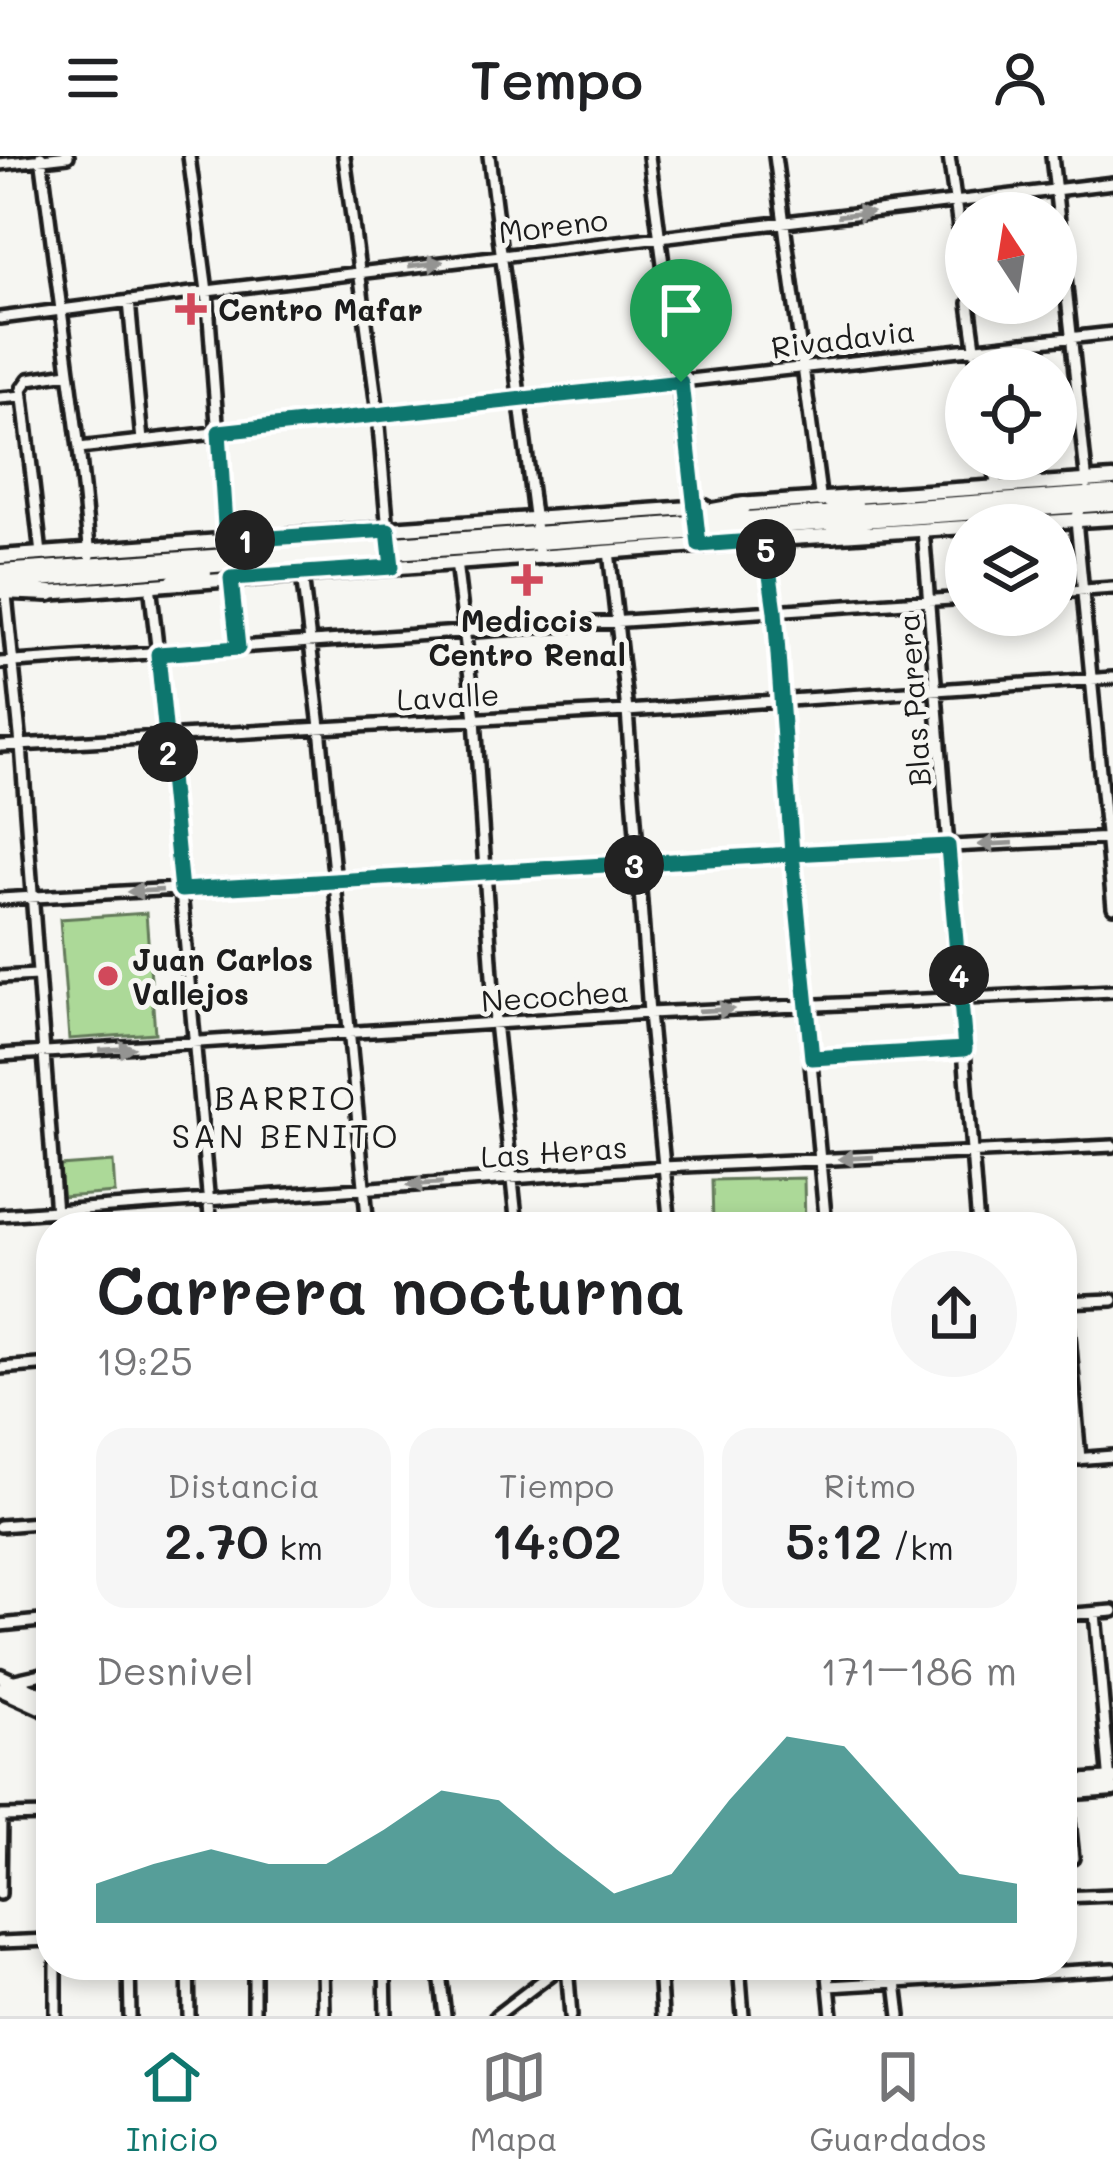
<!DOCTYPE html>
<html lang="es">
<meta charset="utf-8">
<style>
body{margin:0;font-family:Mali,sans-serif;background:#f6f6f6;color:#202124;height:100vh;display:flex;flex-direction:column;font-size:45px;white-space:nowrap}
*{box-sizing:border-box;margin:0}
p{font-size:39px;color:#757577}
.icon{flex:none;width:66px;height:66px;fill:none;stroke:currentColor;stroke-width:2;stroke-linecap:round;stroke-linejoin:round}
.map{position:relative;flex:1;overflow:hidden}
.panel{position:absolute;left:36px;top:1056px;width:1041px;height:768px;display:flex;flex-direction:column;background:#fff;border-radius:48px;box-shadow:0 6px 18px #0003}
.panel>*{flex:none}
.needle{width:78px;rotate:348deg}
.controls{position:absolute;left:945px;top:36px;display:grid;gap:24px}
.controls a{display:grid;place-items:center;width:132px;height:132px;border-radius:50%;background:#fff;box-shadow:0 6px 18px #0003;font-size:60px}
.pin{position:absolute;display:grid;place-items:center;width:102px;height:102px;color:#fff;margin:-123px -51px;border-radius:50% 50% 50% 0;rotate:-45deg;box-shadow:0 0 12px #0007}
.pin .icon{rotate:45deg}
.km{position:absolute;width:60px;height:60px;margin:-30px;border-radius:50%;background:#222;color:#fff;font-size:33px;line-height:60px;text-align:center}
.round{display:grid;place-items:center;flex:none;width:126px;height:126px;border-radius:63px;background:#f6f6f6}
.headline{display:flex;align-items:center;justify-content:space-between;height:204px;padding:0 60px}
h1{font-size:66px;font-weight:600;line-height:90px}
.stats{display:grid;grid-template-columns:repeat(3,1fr);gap:18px;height:204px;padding:12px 60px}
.stats div{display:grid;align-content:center;border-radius:30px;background:#f6f6f6;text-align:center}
.stats b{font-size:51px;font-weight:600}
.stats small{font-size:33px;font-weight:400}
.stats p{font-size:33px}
.chart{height:336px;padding:24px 60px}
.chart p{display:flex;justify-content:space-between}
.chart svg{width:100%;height:216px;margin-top:12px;fill:#0f766e;opacity:.7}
header{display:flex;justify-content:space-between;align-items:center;height:156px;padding:0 60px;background:#fff;font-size:54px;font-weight:600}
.menu{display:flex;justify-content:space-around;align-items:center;height:168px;border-top:3px solid #e0e0e0;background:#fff;font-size:33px;color:#757577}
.menu a{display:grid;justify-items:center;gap:6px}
.menu .active{color:#0f766e}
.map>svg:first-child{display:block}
</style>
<header><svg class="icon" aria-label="menu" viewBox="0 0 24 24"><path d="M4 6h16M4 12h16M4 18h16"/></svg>Tempo<svg class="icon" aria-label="person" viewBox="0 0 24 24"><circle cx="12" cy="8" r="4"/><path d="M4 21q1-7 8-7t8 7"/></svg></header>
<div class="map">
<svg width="1113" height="1860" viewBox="0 0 1113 1860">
<rect width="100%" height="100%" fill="#f6f6f2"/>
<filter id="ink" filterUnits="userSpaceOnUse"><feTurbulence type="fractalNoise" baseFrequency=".00833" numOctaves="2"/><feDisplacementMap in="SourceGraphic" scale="24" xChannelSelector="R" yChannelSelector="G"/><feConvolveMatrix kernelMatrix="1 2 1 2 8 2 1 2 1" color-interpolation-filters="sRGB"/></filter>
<g filter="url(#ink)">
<path fill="#acd998" stroke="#647a5a" stroke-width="3" d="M 146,757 L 155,877 L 69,883 L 60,763 Z
M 113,1006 L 115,1037 L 62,1041 L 60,1010 Z
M 804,1022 L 805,1071 L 713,1071 L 712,1024 Z"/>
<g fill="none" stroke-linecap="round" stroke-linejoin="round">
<defs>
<path id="minor" d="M 41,0 L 79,292 L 90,400
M 189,0 L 207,135 L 226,385
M 344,0 L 378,258 L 391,411
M 489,0 L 539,399
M 649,0 L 695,354
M 775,0 L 821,346
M 949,0 L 966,123
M 1052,0 L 1087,328
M 0,8 L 68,0
M 129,145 L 142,285
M 969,147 L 978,213
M 0,162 L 207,135 L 1113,27
M 0,242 L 23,240
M 79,292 L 1113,177
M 992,303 L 997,333
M 1082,344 L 1076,364 L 1113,751
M 923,373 L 978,1071
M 765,384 L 775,455 L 792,698 L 826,1071
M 609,395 L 627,555 L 649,857 L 670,1071
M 41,398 L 22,233 L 29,223 L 68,217
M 456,406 L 475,563 L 495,866 L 517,1071
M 302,418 L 320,571 L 368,1071
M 231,422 L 238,492
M 150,428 L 167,579 L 211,1071
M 1056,436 L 1113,432
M 6,439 L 21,589 L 57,1071
M 0,507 L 966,442
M 0,590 L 627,555 L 1113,522
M 0,743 L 792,698 L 1113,682
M 0,821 L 37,819
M 0,899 L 649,857 L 1113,835
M 812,902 L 965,893
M 0,1059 L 663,1011 L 1113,990
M 1062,1146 L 1113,1144
M 1066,1146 L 1080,1303
M 0,1212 L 51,1208
M 1062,1304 L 1113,1300
M 0,1370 L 51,1366
M 1095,1457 L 1110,1628
M 1062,1459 L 1113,1455
M 0,1469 L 51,1464
M 11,1525 L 51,1516
M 1066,1637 L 1073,1702
M 0,1660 L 51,1659
M 0,1738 L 1,1660
M 1062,1741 L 1113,1739
M 0,1786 L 51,1784
M 56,1809 L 56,1860
M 129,1809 L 130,1860
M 188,1809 L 189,1860
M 323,1809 L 324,1860
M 385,1809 L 386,1860
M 439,1809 L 445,1860
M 567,1809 L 571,1860
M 659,1809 L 662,1860
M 739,1809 L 743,1860
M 827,1809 L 832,1860
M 894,1809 L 900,1860
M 829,1830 L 1113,1813
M 254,1860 L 254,1809
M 496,1860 L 563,1809"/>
<path id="major" d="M 737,349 L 1113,323
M 993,369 L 1113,362
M 288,380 L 705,351
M 776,383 L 966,371
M 0,401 L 262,382
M 46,437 L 725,387
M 0,1520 L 51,1543
M 0,1533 L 51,1556
M 1062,1627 L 1113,1623
M 1062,1637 L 1113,1633"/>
<path id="highway" d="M 829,344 L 855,348
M 697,358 L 745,349
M 832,379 L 862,372
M 716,382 L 749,385 L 783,377
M 253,388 L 298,380
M 0,416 L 1113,337
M 0,426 L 304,402 L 1113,347
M 173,426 L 204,417
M 0,435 L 50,437"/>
</defs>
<use href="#minor" stroke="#1c1c1c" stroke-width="18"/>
<use href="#major" stroke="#1c1c1c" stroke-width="21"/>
<use href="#highway" stroke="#1c1c1c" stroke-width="22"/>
<use href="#minor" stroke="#f6f6f2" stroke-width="9"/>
<use href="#major" stroke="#f6f6f2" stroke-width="12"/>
<use href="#highway" stroke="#f6f6f2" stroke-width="14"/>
</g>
<defs><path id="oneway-solid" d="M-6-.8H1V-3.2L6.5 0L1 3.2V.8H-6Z" transform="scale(3)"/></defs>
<g fill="#949492">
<use href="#oneway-solid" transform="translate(855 58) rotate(-6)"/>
<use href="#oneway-solid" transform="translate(426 108) rotate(-7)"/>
<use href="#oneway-solid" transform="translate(996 688) rotate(177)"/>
<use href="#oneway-solid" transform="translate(145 735) rotate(177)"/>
<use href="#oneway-solid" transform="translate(716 854) rotate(-3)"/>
<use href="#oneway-solid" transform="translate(117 893) rotate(-4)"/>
<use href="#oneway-solid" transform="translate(856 1002) rotate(177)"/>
<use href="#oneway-solid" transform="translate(425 1028) rotate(176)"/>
</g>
</g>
<g fill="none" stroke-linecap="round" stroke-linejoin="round" filter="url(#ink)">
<defs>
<path id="route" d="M 681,226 L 219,276 L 226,385 L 388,374 L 392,411 L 231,422 L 238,492 L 158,498 L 181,734 L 792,698 L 812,902 L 965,893 L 948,690 L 792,698 L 775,455 L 765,384 L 699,389 L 681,226"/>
</defs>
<use href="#route" stroke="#fff" stroke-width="24"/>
<use href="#route" stroke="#0f766e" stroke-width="15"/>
</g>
<g fill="#d1495b" stroke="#f6f6f2" stroke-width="4.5">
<path d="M185 135h12v12h12v12h-12v12h-12v-12h-12v-12h12z"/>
<path d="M521 406h12v12h12v12h-12v12h-12v-12h-12v-12h12z"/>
<circle cx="108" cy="820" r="12"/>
</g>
<g text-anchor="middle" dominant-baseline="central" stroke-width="10" stroke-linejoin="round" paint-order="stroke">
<g font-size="30" fill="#1c1c1c" stroke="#f6f6f2">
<text transform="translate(553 69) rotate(-7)">Moreno</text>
<text transform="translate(843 182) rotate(-7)">Rivadavia</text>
<text transform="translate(448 540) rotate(-3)">Lavalle</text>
<text transform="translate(913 544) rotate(-94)">Blas Parera</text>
<text transform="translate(555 839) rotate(-4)">Necochea</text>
<text transform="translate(554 995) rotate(-4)">Las Heras</text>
</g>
<g font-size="30" font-weight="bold" fill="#1c1c1c" stroke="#f6f6f2" text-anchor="start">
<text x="218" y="153">Centro Mafar</text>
<text x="527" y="464" text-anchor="middle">Mediccis<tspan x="527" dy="34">Centro Renal</tspan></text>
<text x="132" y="803">Juan Carlos<tspan x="132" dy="34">Vallejos</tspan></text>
</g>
<g font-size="33" letter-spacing="3" fill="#1c1c1c" stroke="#f6f6f2">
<text x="286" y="940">BARRIO<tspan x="286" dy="38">SAN BENITO</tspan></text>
</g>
</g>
</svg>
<div class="controls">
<a><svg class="needle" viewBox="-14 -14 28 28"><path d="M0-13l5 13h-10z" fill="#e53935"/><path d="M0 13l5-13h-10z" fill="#757577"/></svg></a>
<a><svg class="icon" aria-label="locate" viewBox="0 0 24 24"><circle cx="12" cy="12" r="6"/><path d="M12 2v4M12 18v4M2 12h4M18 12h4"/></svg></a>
<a><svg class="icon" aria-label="layers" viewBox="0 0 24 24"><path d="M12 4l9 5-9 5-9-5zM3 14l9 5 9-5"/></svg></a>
</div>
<div class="pin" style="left:681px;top:226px;background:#1e9e55"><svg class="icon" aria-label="arrive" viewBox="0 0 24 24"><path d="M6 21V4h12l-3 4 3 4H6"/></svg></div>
<b class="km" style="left:245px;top:384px">1</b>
<b class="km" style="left:168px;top:596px">2</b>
<b class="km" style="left:634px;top:709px">3</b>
<b class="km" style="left:959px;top:819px">4</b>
<b class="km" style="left:766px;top:393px">5</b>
<section class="panel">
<div class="headline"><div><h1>Carrera nocturna</h1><p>19:25</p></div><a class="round"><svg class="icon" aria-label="share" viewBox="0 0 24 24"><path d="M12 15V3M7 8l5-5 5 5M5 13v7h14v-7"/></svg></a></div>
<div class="stats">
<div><p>Distancia</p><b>2.70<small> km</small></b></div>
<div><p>Tiempo</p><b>14:02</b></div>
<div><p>Ritmo</p><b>5:12<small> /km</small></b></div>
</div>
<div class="chart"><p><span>Desnivel</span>171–186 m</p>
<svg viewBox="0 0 160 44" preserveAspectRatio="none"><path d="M0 44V36L10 32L20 29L30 32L40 32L50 25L60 17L70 19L80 29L90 38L100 34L110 19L120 6L130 8L140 21L150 34L160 36V44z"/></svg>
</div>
</section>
</div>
<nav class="menu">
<a class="active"><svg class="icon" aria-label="home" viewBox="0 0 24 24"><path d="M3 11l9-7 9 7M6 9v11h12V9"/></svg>Inicio</a>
<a><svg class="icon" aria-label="map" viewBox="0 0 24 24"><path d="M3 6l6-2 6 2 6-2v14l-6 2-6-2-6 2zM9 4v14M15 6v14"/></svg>Mapa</a>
<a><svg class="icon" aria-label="saved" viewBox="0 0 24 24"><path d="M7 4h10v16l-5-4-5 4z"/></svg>Guardados</a>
</nav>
